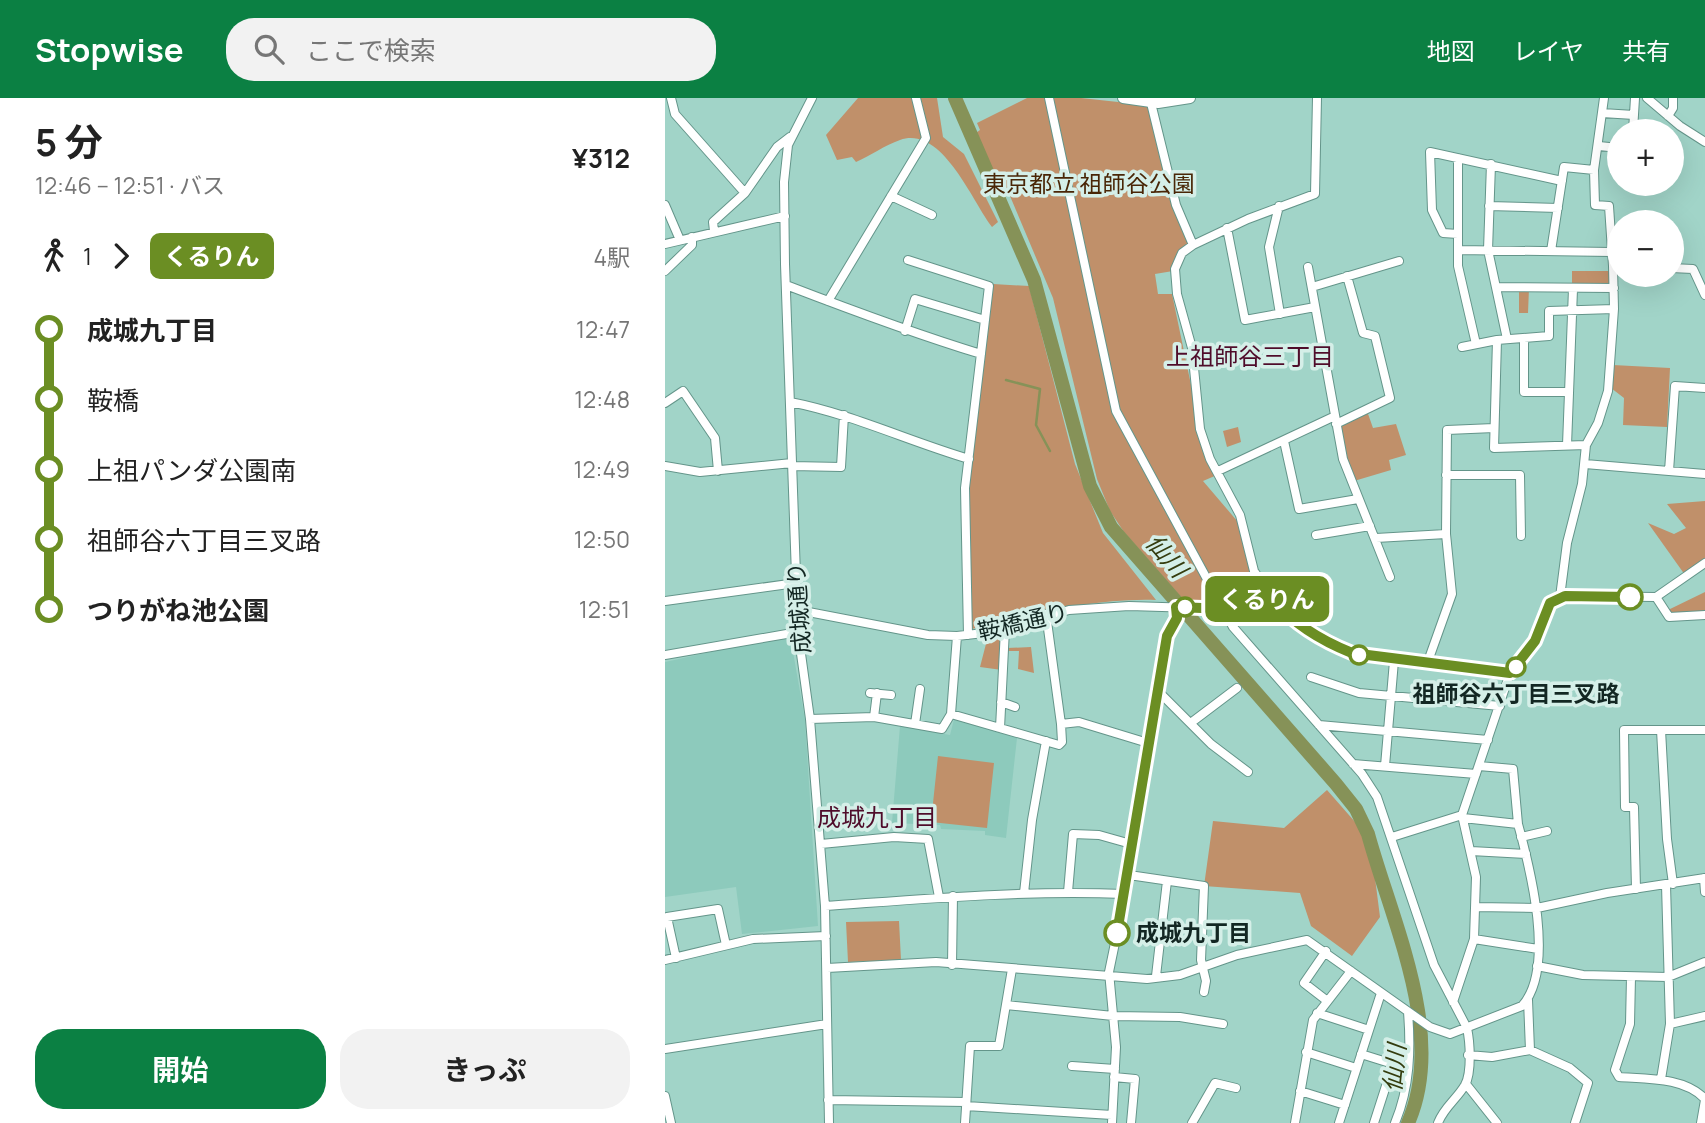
<!DOCTYPE html>
<html lang="ja">
<head>
<meta charset="utf-8">
<style>
	body { margin:0; font-family:Manrope,"Noto Sans JP",sans-serif; background:#f2f2f2; color:#222; height:100vh; display:flex; flex-direction:column; font-size:26px; white-space:nowrap }
	* { box-sizing:border-box; margin:0 }
	p { font-size:23px; color:#767676 }
	.icon { flex:none; width:38px; height:38px; fill:none; stroke:currentColor; stroke-width:2; stroke-linecap:round; stroke-linejoin:round }
	.map { position:relative; flex:1; overflow:hidden }
	.panel { display:flex; flex-direction:column; background:#fff; width:665px }
	.panel>* { flex:none }
	.badge { padding:0 14px; border-radius:10px; font-size:24px; line-height:46px }
	.fabs { position:absolute; left:942px; top:21px; display:grid; gap:14px }
	.fabs a { display:grid; place-items:center; width:77px; height:77px; border-radius:50%; background:#fff; box-shadow:0 7px 28px #0002; font-size:35px }
	.map>.badge { position:absolute; translate:-50% -50%; box-shadow:0 0 0 4px #fff }
	.legs { display:flex; align-items:center; gap:10px; height:77px; padding:0 35px; font-size:23px }
	.legs p { margin-inline-start:auto }
	.overview { display:flex; align-items:center; justify-content:space-between; height:119px; padding:0 35px }
	h1 { font-size:38px; font-weight:700; line-height:52px }
	.action { display:flex; gap:14px; margin-top:auto; padding:14px 35px }
	.action a { flex:1; height:80px; border-radius:28px; background:#0b8043; color:#fff; font-size:28px; font-weight:700; line-height:80px; text-align:center }
	.action a+a { background:#f2f2f2; color:#222 }
	ul { padding:0 35px; list-style:none }
	li { display:flex; align-items:center; gap:24px; height:70px; font-size:26px }
	li i { display:grid; place-items:center; width:10px; height:100%; margin:0 9px; background:currentColor }
	li i::after { content:''; width:18px; height:18px; margin:-9px; border:5px solid; border-radius:50%; background:#fff }
	li p { margin-inline-start:auto }
	li:first-child i { background:linear-gradient(#0000 50%,currentColor 0) }
	li:last-child i { background:linear-gradient(currentColor 50%,#0000 0) }
	header { display:flex; align-items:center; gap:42px; box-sizing:border-box; height:98px; padding:0 35px; background:#0b8043; color:#fff }
	header strong { font-size:33px }
	nav { display:flex; gap:38px; margin-inline-start:auto; font-size:24px }
	.search { width:490px; height:63px; background:#f2f2f2; display:flex; align-items:center; gap:18px; box-sizing:border-box; padding:0 24px; border-radius:28px; color:#767676; font-size:26px }
	main { display:flex; flex:1; min-height:0 }
	.map>svg:first-child { display:block }
	.built { fill:#8dcabc }
	.green { fill:#c0906a }
	.lines { fill:none; stroke-linecap:round; stroke-linejoin:round }
	.stream { stroke:#869258; stroke-width:2.5 }
	.river { stroke:#869258; stroke-width:14 }
	.minor-casing { stroke:#64958a; stroke-width:10 }
	.major-casing { stroke:#64958a; stroke-width:12 }
	.minor { stroke:#fff; stroke-width:8 }
	.major { stroke:#fff; stroke-width:10 }
	.line-1-casing { stroke:#fff; stroke-width:16 }
	.line-1 { stroke:#6b8e23; stroke-width:10 }
	.stop-1-dot { fill:#fff; stroke:#6b8e23; stroke-width:3.5 }
	.labels { text-anchor:middle; stroke-width:7; stroke-linejoin:round; paint-order:stroke }
	.park-label { font-size:23px; fill:#492606; stroke:#d5efe8 }
	.street-label { font-size:23px; fill:#132723; stroke:#d5efe8 }
	.stop-label { font-size:23px; font-weight:bold; fill:#132723; stroke:#d5efe8 }
	.neighbourhood-label { font-size:24px; fill:#4f0c2a; stroke:#d5efe8 }
	.water-label { font-size:24px; font-style:italic; fill:#343c0e; stroke:#d5efe8 }
</style>
</head>
<body>
<header>
<strong>Stopwise</strong>
<div class="search"><svg class="icon" aria-label="search" viewBox="0 0 24 24"><circle cx="10" cy="10" r="6"/><path d="M15 15l6 6"/></svg>ここで検索</div>
<nav><a>地図</a><a>レイヤ</a><a>共有</a></nav>
</header>
<main>
<section class="panel">
<div class="overview"><div><h1>5 分</h1><p>12:46 – 12:51 · バス</p></div><b>¥312</b></div>
<div class="legs"><svg class="icon" aria-label="walk" viewBox="0 0 24 24"><circle cx="13" cy="4" r="2"/><path d="M13 8l-2 6 4 7M11 14l-3 7M7 12l3-4h3l4 4"/></svg>1<svg class="icon" aria-label="forward" viewBox="0 0 24 24"><path d="M9 5l7 7-7 7"/></svg><b class="badge" style="background:#6b8e23;color:#fff">くるりん</b><p>4駅</p></div>
<ul>
<li><i style="color:#6b8e23"></i><b>成城九丁目</b><p>12:47</p></li>
<li><i style="color:#6b8e23"></i><span>鞍橋</span><p>12:48</p></li>
<li><i style="color:#6b8e23"></i><span>上祖パンダ公園南</span><p>12:49</p></li>
<li><i style="color:#6b8e23"></i><span>祖師谷六丁目三叉路</span><p>12:50</p></li>
<li><i style="color:#6b8e23"></i><b>つりがね池公園</b><p>12:51</p></li>
</ul>
<div class="action"><a>開始</a><a>きっぷ</a></div>
</section>
<div class="map">
<svg width="1040" height="1025" viewBox="0 0 1040 1025">
	<rect width="100%" height="100%" fill="#a1d4c8"/>
	<!-- built -->
	<path class="built" d="M125,537l15,85 13,206 -76,8 -6,-47 -71,10v-235z
		M289,621l63,19 -11,100 -21,-3v-4l-44,-2 -1,-4 -48,-2 8,-97 50,9z"/>
	<!-- green -->
	<path class="green" d="M193,0h79l6,39 21,17 34,68 -6,5c-20,-26 -50,-102 -92,-87 -15,5 -30,16 -44,22l-4,-5 -15,3 -11,-25z
		M362,0h54l65,7 4,4 7,36 33,97 -17,29 -18,3 3,20h14l23,110 2,30 20,41 -14,6 35,41 29,73 -34,8 -46,1 -63,-72 -14,-21 -13,-32 -44,-181 -51,-121 -8,-2 -21,-40 7,-5 -3,-7z
		M907,173h39v14h-39z
		M328,186l36,2 46,178 28,69 53,67c-63,-2 -123,14 -184,29l-4,-139z
		M854,190h10l-1,25h-9z
		M948,267l57,3 -3,59 -44,-2 1,-27 -13,-10z
		M702,313l6,17 23,-4 10,31 -17,5 2,10 -37,11 -9,-23 -6,-33z
		M573,329l3,15 -14,5 -4,-16z
		M1040,403v60l-20,14 -37,-52 26,11 12,-6 -19,-24z
		M1040,494v21h-35l-2,-3z
		M339,539l-2,33 -22,-3 7,-27z
		M366,549l3,26 -16,-4 1,-18h-12v-3z
		M273,658l56,7 -7,65 -56,-6z
		M662,692l43,49 10,78 -28,39 -41,-30 -11,-33 -96,-7 9,-65 71,7z
		M234,823l2,39 -53,2 -2,-40z"/>
	<g class="lines">
		<!-- stream -->
		<path class="stream" d="M341,282l34,9 -4,36 14,26"/>
		<!-- river -->
		<path class="river" d="M290,0l79,182 56,206 21,41 225,257 20,25 12,25c24,88 79,201 40,289"/>
		<defs>
			<path id="minor" d="M6,0l4,16 70,79
				M147,0l-24,47 -4,37 1,82 13,368 12,87 15,187 4,217
				M384,0l67,313 117,216 129,147 15,23 57,168 33,63c3,14 5,44 -2,57 -8,14 -21,22 -27,38
				M652,0l-2,96 -67,25 -55,26 -11,8 -7,16 2,25 15,54 8,81 10,30 30,56 14,56 27,39 48,34 47,14 134,15
				M939,0l-10,72 1,35 14,1 4,60
				M982,0l33,28 25,16
				M486,5l25,102 17,40
				M937,15l32,2
				M1003,18l5,-8v-10
				M968,33l2,-33
				M934,48l20,2
				M793,60v108l18,78
				M826,66l-3,86 19,89
				M226,98l41,19
				M0,107l15,35
				M614,108l-10,41 11,67
				M824,108l69,2
				M562,130l18,92 70,-13
				M49,133l-1,-9 32,-29 32,-46 13,-10
				M793,136l-15,-1 -11,-23 -2,-58 132,29
				M0,146l120,-28
				M793,152l154,2
				M886,153l13,-84 30,3
				M243,162l81,26 -24,202 3,147
				M643,169l35,192 47,118
				M1006,170l22,1 12,26
				M0,173l27,-26v-8
				M121,187c65,25 129,49 195,69
				M647,189l87,-26
				M831,189l118,1
				M163,203l98,-163 -10,-40
				M240,233l10,-32 70,21
				M859,240v54h45
				M832,242l-3,108 92,-3
				M797,249l35,-7 52,-4v-25l65,-2
				M125,304c62,12 118,39 179,57
				M0,305l18,-12 32,47 3,33
				M671,326l54,-26 -15,-62 -12,-3 -16,-57
				M619,343l15,68 59,-10
				M902,347l6,-156
				M920,366l120,10
				M0,368l35,6 92,-9
				M127,368l49,1 3,-52
				M553,373l117,-55
				M1004,373l6,-85 30,2
				M781,377h74l1,61
				M651,437l54,-9
				M711,440l70,-4
				M895,499l7,-54 15,-59 4,-39 12,-22 10,-32 6,-82 -1,-43h6
				M991,499l13,20 36,-2
				M0,503l131,-18
				M133,512l130,25 29,1 36,-4 76,-22 60,-4 99,3 44,-11
				M381,516l15,110
				M0,557l133,-23
				M762,566l25,-70 -6,-60 1,-104 47,-2
				M646,579l48,16 141,13
				M492,592l54,54 37,28
				M205,595l21,2
				M336,604l14,5
				M286,616l6,-78
				M209,619l3,-24
				M145,621l64,-2 68,12 9,-15 108,31 3,-3 -1,-18 18,-2 69,21
				M527,624l45,-34
				M250,626l5,-35
				M654,627l169,15
				M335,630l5,-99
				M996,632l6,109 6,45
				M688,666l123,10
				M720,668l9,-105
				M814,668l34,3 5,55
				M727,739l70,-22
				M856,739l26,-6
				M156,746l73,-7 34,2 11,58
				M806,753l55,3
				M464,777l75,11 -3,74 5,21 -2,11
				M1039,780l1,14
				M971,791l-2,-82h-9l-1,-77h81
				M403,794l5,-58 26,1 32,9
				M359,795l8,-73 14,-79
				M160,808c100,-7 199,-16 299,-12
				M810,809l62,1 70,-15 98,-15
				M809,841l64,10
				M11,860l-9,-41 51,-8 8,36
				M0,862l88,-21 73,-3
				M287,867l1,-69
				M872,868l46,9 85,2 37,-15
				M162,870l109,-6 211,17 33,-4 57,-20 70,-15 123,87 20,7 72,-28c34,-38 8,-138 -4,-182l-55,-6
				M491,878l11,-95
				M966,879l-1,47 -15,46 4,7c27,2 66,0 86,22
				M661,902l-22,-17 22,-32
				M863,902l2,50
				M788,904l21,-63 2,-62 -14,-62 48,-142 25,-32 15,-38 15,-7 91,1 49,-34
				M341,907l107,11 67,1 43,7
				M652,915l52,17
				M1005,926l35,-8
				M0,951l162,-25
				M641,954l50,16
				M696,956l32,10 -19,59
				M803,957l24,2 38,-7 40,18 18,15 -13,40
				M407,968l43,3
				M449,979l21,2 -4,44
				M996,981l9,-55 -4,-139
				M801,986l31,39
				M635,993l45,14
				M0,998l6,27
				M163,1002l138,2
				M301,1008l146,9
				M300,1025l5,-77h29l13,-77
				M447,1025l4,-76 -7,-75 20,-97 38,-239 10,-18 -1,-11
				M527,1025l23,-40 21,5
				M630,1025l18,-103 38,-49
				M674,1025l42,-130
				M730,1025c15,-36 16,-73 13,-111
				M1036,1025l4,-23"/>
			<path id="major" d="M458,0l35,5 32,-5"/>
		</defs>
		<!-- minor casing -->
		<use href="#minor" class="minor-casing"/>
		<!-- major casing -->
		<use href="#major" class="major-casing"/>
		<!-- minor -->
		<use href="#minor" class="minor"/>
		<!-- major -->
		<use href="#major" class="major"/>
	</g>
	<g class="lines">
		<defs>
			<path id="line-1" d="M452,835l50,-297 10,-18 -1,-11 52,2 44,-11c21,26 50,43 80,55l158,20 25,-32 15,-38 15,-7 65,1"/>
		</defs>
		<!-- line-1 casing -->
		<use href="#line-1" class="line-1-casing"/>
		<!-- line-1 -->
		<use href="#line-1" class="line-1"/>
	</g>
	<!-- markers -->
	<g class="stop-1-dot">
		<circle cx="965" cy="499" r="12"/>
		<circle cx="520" cy="509" r="9"/>
		<circle cx="694" cy="557" r="9"/>
		<circle cx="851" cy="569" r="9"/>
		<circle cx="452" cy="835" r="12"/>
	</g>
	<g class="labels">
		<!-- park labels -->
		<g class="park-label">
			<text x="424" y="94">東京都立 祖師谷公園</text>
		</g>
		<!-- street labels -->
		<g class="street-label">
			<text transform="translate(134 510) rotate(-94)" y="8">成城通り</text>
			<text transform="translate(358 524) rotate(-13)" y="8">鞍橋通り</text>
		</g>
		<!-- stop labels -->
		<g class="stop-label">
			<text x="851" y="604">祖師谷六丁目三叉路</text>
			<text x="471" y="843" text-anchor="start">成城九丁目</text>
		</g>
		<!-- neighbourhood labels -->
		<g class="neighbourhood-label">
			<text x="585" y="267">上祖師谷三丁目</text>
			<text x="212" y="728">成城九丁目</text>
		</g>
		<!-- water labels -->
		<g class="water-label">
			<text transform="translate(501 458) rotate(49)" y="8">仙川</text>
			<text transform="translate(730 970) rotate(-84)" y="8">仙川</text>
		</g>
	</g>
</svg>
<div class="fabs">
<a>+</a>
<a>−</a>
</div>
<b class="badge" style="left:602px;top:501px;background:#6b8e23;color:#fff">くるりん</b>
</div>
</main>
</body>
</html>
